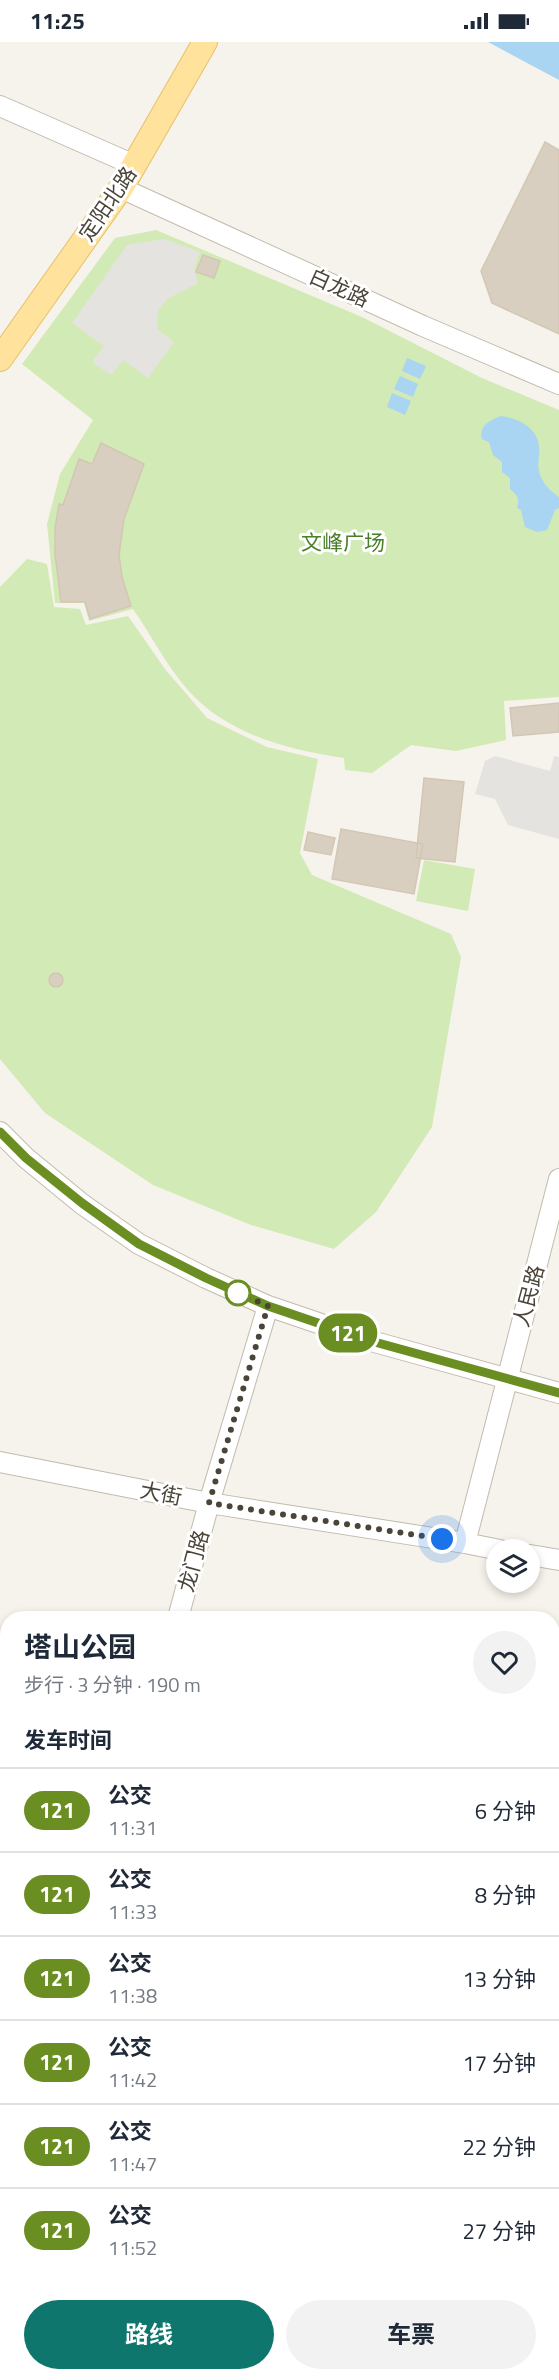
<!DOCTYPE html>
<html lang="zh">
<head>
<meta charset="utf-8">
<style>
	body { margin:0; font-family:"Titillium Web","Noto Sans SC",sans-serif; background:#f2f2f3; color:#1f2937; height:100vh; display:flex; flex-direction:column; font-size:22px; white-space:nowrap }
	* { box-sizing:border-box; margin:0 }
	p { font-size:20px; color:#747a83 }
	.icon { flex:none; width:33px; height:33px; fill:none; stroke:currentColor; stroke-width:2; stroke-linecap:round; stroke-linejoin:round }
	.map { position:relative; flex:1; overflow:hidden }
	.details { position:absolute; left:0px; top:1569px; width:560px; height:770px; display:flex; flex-direction:column; background:#fff; border-radius:24px 24px 0 0; box-shadow:0 3px 9px #0003 }
	.details>* { flex:none }
	.badge { padding:0 12px; border-radius:20px; font-size:21px; line-height:39px }
	.controls { position:absolute; left:486px; top:1497px; display:grid; gap:12px }
	.controls a { display:grid; place-items:center; width:54px; height:54px; border-radius:50%; background:#fff; box-shadow:0 3px 9px #0003; font-size:30px }
	.you { position:absolute; width:30px; height:30px; margin:-15px; border:4px solid #fff; border-radius:50%; background:#1a73e8; box-shadow:0 0 0 9px #1a73e833 }
	.map>.badge { position:absolute; translate:-50% -50%; box-shadow:0 0 0 3px #fff }
	h2 { padding:0 24px; font-size:22px; line-height:54px }
	.round { display:grid; place-items:center; flex:none; width:63px; height:63px; border-radius:32px; background:#f2f2f3 }
	.overview { display:flex; align-items:center; justify-content:space-between; height:102px; padding:0 24px }
	h1 { font-size:28px; font-weight:700; line-height:45px }
	.primary-button { display:flex; gap:12px; margin-top:auto; padding:12px 24px }
	.primary-button a { flex:1; height:69px; border-radius:36px; background:#0f766e; color:#fff; font-size:24px; font-weight:700; line-height:69px; text-align:center }
	.primary-button a+a { background:#f2f2f3; color:#1f2937 }
	ul { padding:0; list-style:none }
	li { display:flex; align-items:center; gap:18px; height:84px; padding:0 24px; border-top:2px solid #e0e1e3 }
	li div { flex:1 }
	li b { display:block; font-size:22px }
	li em { font-style:normal }
	li .badge { min-width:66px; font-weight:700; text-align:center }
	.status { display:flex; justify-content:space-between; align-items:center; height:42px; padding:0 30px; background:#fff; direction:ltr }
	.status svg { height:16px; fill:currentColor }
	.map>svg:first-child { display:block }
	.green { fill:#d2eab5 }
	.parking { fill:#e5e3e0 }
	.water { fill:#a9d4f2 }
	.building { fill:#d8cfc1; stroke:#d3c7b4; stroke-width:1.5 }
	.lines { fill:none; stroke-linecap:round; stroke-linejoin:round }
	.minor-casing { stroke:#c2bbae; stroke-width:22 }
	.major-casing { stroke:#e6c16a; stroke-width:26 }
	.minor { stroke:#fff; stroke-width:20 }
	.major { stroke:#ffe39c; stroke-width:24 }
	.line-casing { stroke:#fff; stroke-width:14 }
	.line { stroke:#6b8e23; stroke-width:9 }
	.walk { stroke:#4b4439; stroke-width:6; stroke-dasharray:0 10.8 }
	.stop-dot { fill:#fff; stroke:#6b8e23; stroke-width:3 }
	.labels { text-anchor:middle; stroke-width:6; stroke-linejoin:round; paint-order:stroke }
	.street-label { font-size:21px; fill:#4b4439; stroke:#fff }
	.park-label { font-size:21px; fill:#4a7f2a; stroke:#fff }
</style>
</head>
<body>
<div class="status"><b>11:25</b><svg viewBox="0 0 49 12"><path d="M0 12V9h3v3zM5 12V6h3v6zM10 12V3h3v9zM15 12V0h3v12zM26 1h20v11H26zM47 4h2v5h-2z"/></svg></div>
<div class="map">
<svg width="559" height="2338" viewBox="0 0 559 2338">
	<rect width="100%" height="100%" fill="#f6f3ec"/>
	<!-- green -->
	<path class="green" d="M156,188l206,87 120,61 77,32v287l-55,4 2,39 -50,11 -45,-6 -39,28 -27,-3 -1,-12c-56,-8 -118,-24 -157,-69 -20,-23 -36,-54 -54,-80l-44,12 -5,-18h-29l-8,-79 13,-50 33,-54 -71,-56 93,-126z
		M27,517l20,5 7,43 26,2 6,16 42,-9 37,53 42,49 60,29 51,12 -18,94 12,22 139,59 10,23 -29,170 -56,85 -42,37 -83,-24 -98,-40 -108,-72 -45,-54v-472z
		M424,818l51,9 -7,42 -52,-10z
		M559,1925v413h-198l-4,-7h195v-401z"/>
	<!-- parking -->
	<path class="parking" d="M164,197l36,13 -6,17 4,14 -31,16 -9,12 -1,18 17,13 -26,36 -25,-18 -12,15 -19,-13 12,-16 -32,-23 55,-78z
		M495,714l55,15 4,-15 5,1v82l-51,-14 -13,-26 -20,-5 10,-33z"/>
	<!-- water -->
	<path class="water" d="M488,0h71v38z
		M407,316l19,8 -6,13 -18,-8z
		M400,334l18,8 -5,13 -19,-8z
		M392,351l19,8 -6,14 -18,-8z
		M501,374c16,2 37,11 38,31 1,8 -2,16 0,24 2,11 11,20 20,26v11l-4,2 -8,20 -10,2 -12,-5 -4,-17 -4,-2c3,-10 0,-13 -7,-19v-11l-8,-6v-10l-9,-7 -4,-13 -7,-3c-4,-13 8,-19 19,-23z"/>
	<!-- building -->
	<path class="building" d="M545,100l14,8v184l-67,-31 -11,-32z
		M203,213l17,6 -6,17 -18,-6z
		M101,401l43,21 -20,55 -5,36 3,22 9,29 -41,13 -5,-17h-24l-6,-48v-26l4,-24 4,1 16,-46 13,5z
		M559,661v29l-46,4 -3,-28z
		M424,736l40,4 -9,80 -39,-4z
		M341,787l82,15 -9,50 -82,-15z
		M308,790l27,6 -4,17 -27,-5z
		M49 938a7 7 0 1 1 14 0a7 7 0 1 1-14 0Z"/>
	<g class="lines">
		<defs>
			<path id="minor" d="M0,64l134,59
				M121,146l302,138 136,58
				M0,1090l26,26 56,46 57,40 67,34 62,28 103,35 188,52
				M0,1420l209,41 256,40
				M500,1508l-35,-7 94,-364
				M530,1513l29,5
				M178,1576l31,-115 59,-197
				M201,2338l11,-7"/>
			<path id="major" d="M0,317l121,-171 84,-146"/>
		</defs>
		<!-- minor casing -->
		<use href="#minor" class="minor-casing"/>
		<!-- major casing -->
		<use href="#major" class="major-casing"/>
		<!-- minor -->
		<use href="#minor" class="minor"/>
		<!-- major -->
		<use href="#major" class="major"/>
	</g>
	<g class="lines">
		<defs>
			<path id="line" d="M0,1090l26,26 56,45 57,41 67,34 62,28 103,35 188,52"/>
		</defs>
		<!-- line casing -->
		<use href="#line" class="line-casing"/>
		<!-- line -->
		<use href="#line" class="line"/>
		<!-- walk -->
		<path class="walk" d="M238,1251l30,13 -59,197 233,36"/>
	</g>
	<!-- markers -->
	<circle class="stop-dot" cx="238" cy="1251" r="12"/>
	<g class="labels">
		<!-- street labels -->
		<g class="street-label">
			<text transform="translate(108 162) rotate(-56)" y="7">定阳北路</text>
			<text transform="translate(339 246) rotate(24)" y="7">白龙路</text>
			<text transform="translate(529 1254) rotate(-75)" y="7">人民路</text>
			<text transform="translate(161 1452) rotate(11)" y="7">大街</text>
			<text transform="translate(194 1519) rotate(-75)" y="7">龙门路</text>
		</g>
		<!-- park labels -->
		<g class="park-label">
			<text x="343" y="508">文峰广场</text>
		</g>
	</g>
</svg>
<div class="controls">
<a><svg class="icon" aria-label="layers" viewBox="0 0 24 24"><path d="M12 4l9 5-9 5-9-5zM3 14l9 5 9-5"/></svg></a>
</div>
<div class="you" style="left:442px;top:1497px"></div>
<b class="badge" style="left:348px;top:1291px;background:#6b8e23;color:#fff">121</b>
<section class="details">
<div class="overview"><div><h1>塔山公园</h1><p>步行 · 3 分钟 · 190 m</p></div><a class="round"><svg class="icon" aria-label="heart" viewBox="0 0 24 24"><path d="M12 20l-8-8c-3-5 5-10 8-4 3-6 11-1 8 4z"/></svg></a></div>
<h2>发车时间</h2>
<ul>
<li><span class="badge" style="background:#6b8e23;color:#fff">121</span><div><b>公交</b><p>11:31</p></div><em>6 分钟</em></li>
<li><span class="badge" style="background:#6b8e23;color:#fff">121</span><div><b>公交</b><p>11:33</p></div><em>8 分钟</em></li>
<li><span class="badge" style="background:#6b8e23;color:#fff">121</span><div><b>公交</b><p>11:38</p></div><em>13 分钟</em></li>
<li><span class="badge" style="background:#6b8e23;color:#fff">121</span><div><b>公交</b><p>11:42</p></div><em>17 分钟</em></li>
<li><span class="badge" style="background:#6b8e23;color:#fff">121</span><div><b>公交</b><p>11:47</p></div><em>22 分钟</em></li>
<li><span class="badge" style="background:#6b8e23;color:#fff">121</span><div><b>公交</b><p>11:52</p></div><em>27 分钟</em></li>
</ul>
<div class="primary-button"><a>路线</a><a>车票</a></div>
</section>
</div>
</body>
</html>
